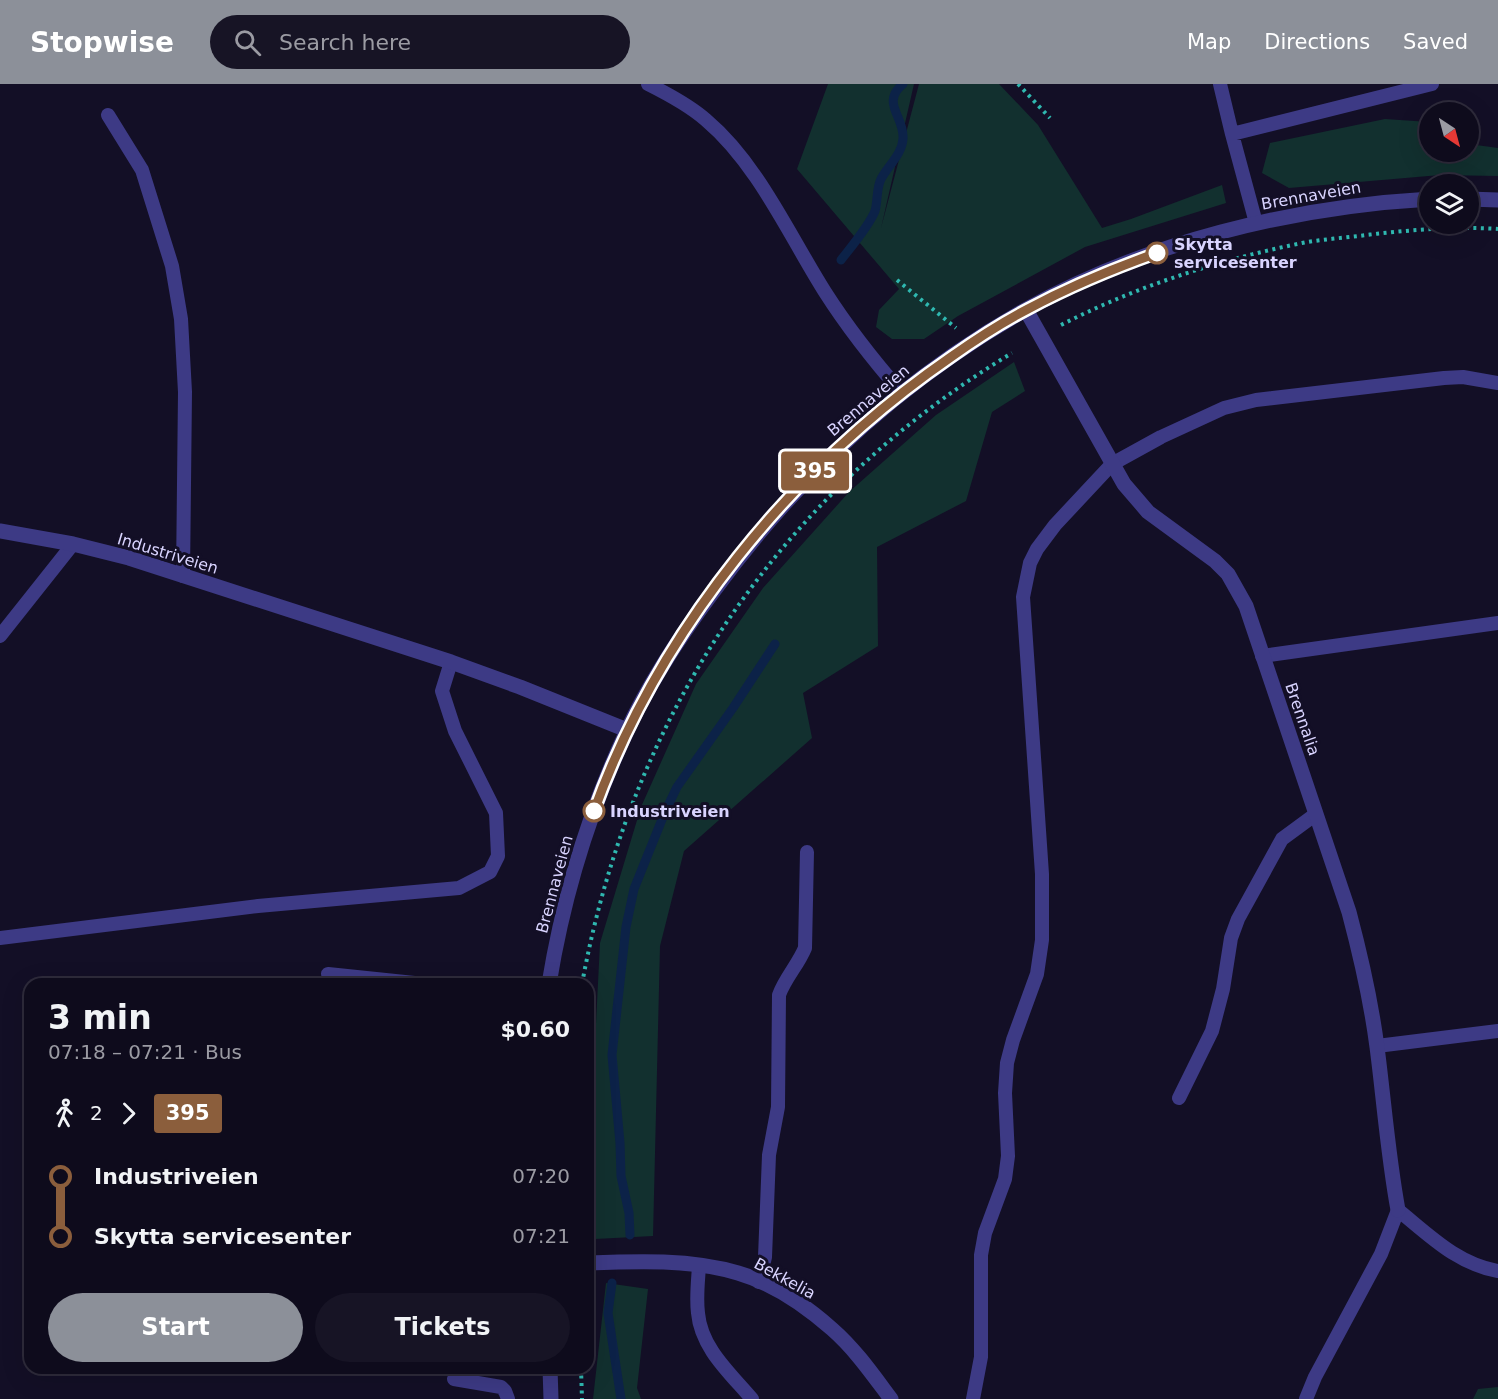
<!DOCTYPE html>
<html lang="en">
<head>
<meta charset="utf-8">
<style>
	body { margin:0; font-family:"DejaVu Sans",sans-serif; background:#171425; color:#f1f3f6; height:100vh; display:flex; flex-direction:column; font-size:22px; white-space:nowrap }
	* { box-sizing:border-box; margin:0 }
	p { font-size:20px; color:#9b9ba3 }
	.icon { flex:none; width:33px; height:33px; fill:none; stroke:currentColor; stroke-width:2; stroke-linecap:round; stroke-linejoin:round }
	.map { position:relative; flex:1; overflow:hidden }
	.sheet { position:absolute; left:24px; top:894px; width:570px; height:396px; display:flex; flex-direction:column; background:#0e0b1c; border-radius:18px; box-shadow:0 6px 24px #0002,0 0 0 2px #2e2b3b }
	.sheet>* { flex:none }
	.badge { padding:0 12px; border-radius:4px; font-size:21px; line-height:39px }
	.needle { width:39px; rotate:144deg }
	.controls { position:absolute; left:1419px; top:18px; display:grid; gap:12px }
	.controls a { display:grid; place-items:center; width:60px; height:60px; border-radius:50%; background:#0e0b1c; box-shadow:0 6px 24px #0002,0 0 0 2px #2e2b3b; font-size:30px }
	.map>.badge { position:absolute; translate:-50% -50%; box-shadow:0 0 0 3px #fff }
	.legs { display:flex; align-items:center; gap:9px; height:66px; padding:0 24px; font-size:20px }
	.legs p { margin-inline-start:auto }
	.overview { display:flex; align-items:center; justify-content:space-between; height:102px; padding:0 24px }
	h1 { font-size:33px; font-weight:700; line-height:45px }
	.action { display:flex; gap:12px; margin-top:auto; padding:12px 24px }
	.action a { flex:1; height:69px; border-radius:36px; background:#8c9099; color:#fff; font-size:24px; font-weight:700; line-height:69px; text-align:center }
	.action a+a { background:#171425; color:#f1f3f6 }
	ul { padding:0 24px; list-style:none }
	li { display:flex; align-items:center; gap:21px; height:60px; font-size:22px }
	li i { display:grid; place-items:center; width:9px; height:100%; margin:0 8px; background:currentColor }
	li i::after { content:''; width:15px; height:15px; margin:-8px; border:4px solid; border-radius:50%; background:#0e0b1c }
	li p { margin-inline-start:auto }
	li:first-child i { background:linear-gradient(#0000 50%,currentColor 0) }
	li:last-child i { background:linear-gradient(currentColor 50%,#0000 0) }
	header { display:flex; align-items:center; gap:36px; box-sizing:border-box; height:84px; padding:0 30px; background:#8c9099; color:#fff }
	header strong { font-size:28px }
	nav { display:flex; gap:33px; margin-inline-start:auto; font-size:21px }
	.search { width:420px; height:54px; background:#171425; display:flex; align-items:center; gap:15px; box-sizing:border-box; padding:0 21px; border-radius:33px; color:#9b9ba3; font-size:22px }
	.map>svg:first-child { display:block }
	.green { fill:#12302f }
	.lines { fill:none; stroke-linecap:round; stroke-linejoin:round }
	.stream { stroke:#0c2248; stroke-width:9 }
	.path { stroke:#2fb8b0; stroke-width:4; stroke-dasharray:3 4.5; stroke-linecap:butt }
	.lane { stroke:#3d3a85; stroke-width:14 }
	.street { stroke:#3d3a85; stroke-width:15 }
	.line-1-casing { stroke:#fff; stroke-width:14 }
	.line-1 { stroke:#8b5e3c; stroke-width:9 }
	.stop-1-dot { fill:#fff; stroke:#8b5e3c; stroke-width:3 }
	.labels { text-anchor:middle; stroke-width:6; stroke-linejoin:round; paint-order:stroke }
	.street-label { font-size:16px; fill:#d9d4ff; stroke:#130f26 }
	.stop-label { font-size:16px; font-weight:bold; fill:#d9d4ff; stroke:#130f26; text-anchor:start }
</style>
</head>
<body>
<header>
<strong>Stopwise</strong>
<div class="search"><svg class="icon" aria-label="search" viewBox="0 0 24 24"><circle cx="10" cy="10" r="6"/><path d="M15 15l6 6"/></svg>Search here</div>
<nav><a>Map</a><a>Directions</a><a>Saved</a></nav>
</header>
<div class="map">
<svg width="1498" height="1315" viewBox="0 0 1498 1315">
	<rect width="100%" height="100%" fill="#130f26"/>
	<!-- green -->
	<path class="green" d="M828,0h86l-33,144 38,-144h80l39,41 64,103 29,-9 91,-34 4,18 -141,44 -127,69 -34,23h-32l-16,-12 3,-17 20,-21 -102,-120z
		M1385,35l44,3 1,30h38l1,-8 29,4v28l-58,-1 -151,13 -27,-15 8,-30z
		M1014,278l11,29 -33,21 -26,89 -89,46 1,99 -75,47 9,45 -128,113 -24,95 -7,290 -58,3 -3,-135 8,-161 41,-136 55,-123 67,-96 86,-96 87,-77z
		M606,1199l42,6 -11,99 4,11h-48z
		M1498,1303v12h-25l5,-10z"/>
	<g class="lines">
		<!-- stream -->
		<path class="stream" d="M841,176c10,-13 28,-34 34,-49 3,-10 1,-22 6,-32 7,-13 21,-25 22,-40 2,-22 -23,-36 0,-55
			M630,1151l-1,-22 -8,-37 -1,-33 -8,-88 14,-128 8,-38 31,-77 12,-25 56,-79 42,-64
			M612,1199l-4,30 13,86"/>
		<!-- path -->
		<path class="path" d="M1018,0l32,34
			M897,196l59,48
			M1061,241c76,-39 158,-65 241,-82 21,-4 43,-5 64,-8 44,-5 88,-9 132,-6
			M582,900c49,-268 196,-490 430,-631
			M581,1284l1,31"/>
		<!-- lane -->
		<path class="lane" d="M648,0c20,10 41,21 58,36 52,44 83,115 119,172 23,36 49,69 77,101
			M1220,0l12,50 24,89
			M108,31l34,55 30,96 9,53 4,73 -2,184
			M1232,50l200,-50
			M0,552l73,-92
			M1262,572l236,-33
			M0,854l258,-32 201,-18 31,-16 8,-16 -2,-43 -41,-82 -13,-40 9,-29
			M328,890l96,10
			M1377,962l121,-15
			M1179,1014l33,-67 11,-42 8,-51 7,-19 44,-80 34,-25
			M699,1182c-1,16 -3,32 -1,47 3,35 32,60 54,86
			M759,1198l6,-25 4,-102 9,-48 1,-112c6,-17 19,-30 26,-47l2,-96
			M454,1295l47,8 4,4 3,8
			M973,1315l8,-42v-102l4,-22 20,-54 3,-23 -3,-63 2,-30 6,-23 24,-66 5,-34v-66l-19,-277 7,-34 7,-14 18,-24 57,-61 49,-27 63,-29 32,-8 188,-22 19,-1 35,6
			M1306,1315l9,-22 66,-123 17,-44c31,25 59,54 100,61"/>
		<!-- street -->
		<path class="street" d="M1468,115l30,1
			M1026,226l98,174 24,28 67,49 13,13 18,32 103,306c12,45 22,89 28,135 7,54 11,109 21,163
			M0,447l73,13 56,14 322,104 69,25 107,43
			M549,900c14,-86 40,-172 77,-251 23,-50 54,-97 87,-141 84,-115 188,-212 312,-282 122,-68 266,-103 405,-111
			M588,1179c49,-2 103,-4 150,10 34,10 68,33 94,56 23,20 41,46 59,70
			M550,1284l1,31"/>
	</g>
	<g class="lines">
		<defs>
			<path id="line-1" d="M594,727c65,-181 199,-345 357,-454 24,-17 50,-34 77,-48 41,-22 84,-40 129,-56"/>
		</defs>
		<!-- line-1 casing -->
		<use href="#line-1" class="line-1-casing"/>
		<!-- line-1 -->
		<use href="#line-1" class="line-1"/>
	</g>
	<!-- markers -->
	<g class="stop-1-dot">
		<circle cx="1157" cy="169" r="10"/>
		<circle cx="594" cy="727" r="10"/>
	</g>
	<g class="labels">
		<!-- street labels -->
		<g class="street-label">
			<text transform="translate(1311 111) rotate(-10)" y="6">Brennaveien</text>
			<text transform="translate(868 316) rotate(-40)" y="6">Brennaveien</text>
			<text transform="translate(168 469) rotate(17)" y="6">Industriveien</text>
			<text transform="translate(1303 635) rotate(71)" y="6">Brennalia</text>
			<text transform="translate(554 800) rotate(-75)" y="6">Brennaveien</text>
			<text transform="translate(785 1194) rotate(29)" y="6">Bekkelia</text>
		</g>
		<!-- stop labels -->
		<g class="stop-label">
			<text x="1174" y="166">Skytta<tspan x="1174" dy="18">servicesenter</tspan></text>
			<text x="610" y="733">Industriveien</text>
		</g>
	</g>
</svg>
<div class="controls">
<a><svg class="needle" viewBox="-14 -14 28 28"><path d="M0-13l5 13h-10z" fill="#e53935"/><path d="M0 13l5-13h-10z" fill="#9b9ba3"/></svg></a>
<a><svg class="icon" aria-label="layers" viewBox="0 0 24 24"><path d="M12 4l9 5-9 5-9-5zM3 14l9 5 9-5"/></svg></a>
</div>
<b class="badge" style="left:815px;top:387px;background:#8b5e3c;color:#fff">395</b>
<section class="sheet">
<div class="overview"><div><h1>3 min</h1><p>07:18 – 07:21 · Bus</p></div><b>$0.60</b></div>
<div class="legs"><svg class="icon" aria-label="walk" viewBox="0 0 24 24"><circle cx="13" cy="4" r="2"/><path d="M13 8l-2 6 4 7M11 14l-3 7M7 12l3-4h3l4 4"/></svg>2<svg class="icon" aria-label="forward" viewBox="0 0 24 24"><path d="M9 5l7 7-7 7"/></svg><b class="badge" style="background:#8b5e3c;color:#fff">395</b></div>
<ul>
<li><i style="color:#8b5e3c"></i><b>Industriveien</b><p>07:20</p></li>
<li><i style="color:#8b5e3c"></i><b>Skytta servicesenter</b><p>07:21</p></li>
</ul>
<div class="action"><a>Start</a><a>Tickets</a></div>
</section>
</div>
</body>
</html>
